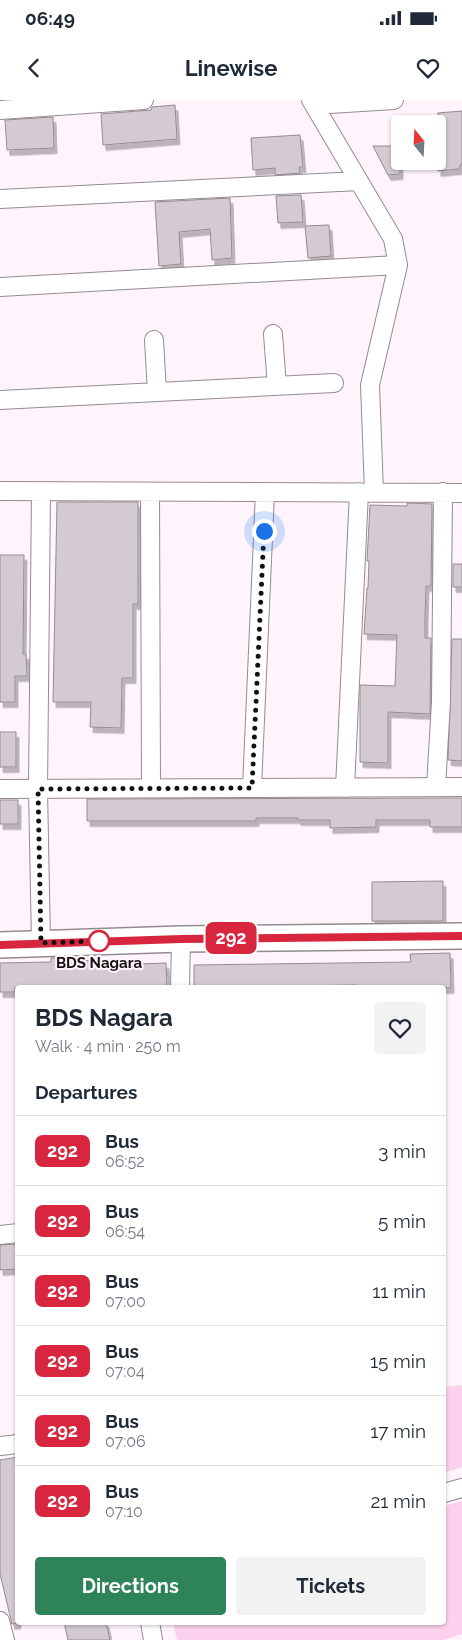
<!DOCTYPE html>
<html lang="en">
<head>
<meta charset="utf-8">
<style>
	body { margin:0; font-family:Raleway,sans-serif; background:#f2f2f3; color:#1f2937; height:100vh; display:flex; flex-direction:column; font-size:19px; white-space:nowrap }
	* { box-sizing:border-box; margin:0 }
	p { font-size:16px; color:#747a83 }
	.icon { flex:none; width:28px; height:28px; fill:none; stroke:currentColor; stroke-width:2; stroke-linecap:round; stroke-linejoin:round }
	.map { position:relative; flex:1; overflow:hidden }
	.details { position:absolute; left:15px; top:885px; width:431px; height:640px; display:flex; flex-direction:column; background:#fff; border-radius:5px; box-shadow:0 1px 4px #0004 }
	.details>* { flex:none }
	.badge { padding:0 10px; border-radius:8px; font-size:18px; line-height:32px }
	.needle { width:32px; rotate:342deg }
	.buttons { position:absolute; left:391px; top:15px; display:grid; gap:10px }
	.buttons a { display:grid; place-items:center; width:55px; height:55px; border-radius:5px; background:#fff; box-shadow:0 1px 4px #0004; font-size:25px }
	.you { position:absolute; width:25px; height:25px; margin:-12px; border:4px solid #fff; border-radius:50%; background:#1a73e8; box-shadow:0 0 0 8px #1a73e833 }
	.map>.badge { position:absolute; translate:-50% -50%; box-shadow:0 0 0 2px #fff }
	h2 { padding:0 20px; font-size:19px; line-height:45px }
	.round { display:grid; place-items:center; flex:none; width:52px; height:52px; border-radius:5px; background:#f2f2f3 }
	.overview { display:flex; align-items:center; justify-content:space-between; height:85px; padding:0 20px }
	h1 { font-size:24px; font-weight:700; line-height:38px }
	.action { display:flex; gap:10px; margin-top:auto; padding:10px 20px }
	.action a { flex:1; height:58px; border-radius:5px; background:#2e8458; color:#fff; font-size:20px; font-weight:700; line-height:58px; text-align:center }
	.action a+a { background:#f2f2f3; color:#1f2937 }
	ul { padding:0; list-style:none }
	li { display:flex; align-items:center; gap:15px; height:70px; padding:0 20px; border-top:1px solid #e0e1e3 }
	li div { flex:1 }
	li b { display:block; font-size:19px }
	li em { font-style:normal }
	li .badge { min-width:55px; font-weight:700; text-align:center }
	.status { display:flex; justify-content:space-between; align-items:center; height:35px; padding:0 25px; background:#fff; direction:ltr }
	.status svg { height:14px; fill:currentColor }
	header { display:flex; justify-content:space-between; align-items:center; height:65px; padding:0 20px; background:#fff; font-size:22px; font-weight:700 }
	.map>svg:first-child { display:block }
	.green { fill:#fbd1ee }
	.building { fill:#d4cad1; stroke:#958b92; filter:url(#shadow) }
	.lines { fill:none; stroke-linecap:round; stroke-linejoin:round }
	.minor-casing { stroke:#948b91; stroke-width:20 }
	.secondary-casing { stroke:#948b91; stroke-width:28 }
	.minor { stroke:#fff; stroke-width:18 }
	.secondary { stroke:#fff; stroke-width:25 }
	.line-casing { stroke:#fff; stroke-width:11 }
	.line { stroke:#d7263d; stroke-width:8 }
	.walk { stroke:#151113; stroke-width:5; stroke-dasharray:0 9 }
	.stop-dot { fill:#fff; stroke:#d7263d; stroke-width:2.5 }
	.labels { text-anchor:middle; stroke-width:4; stroke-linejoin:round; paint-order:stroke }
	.stop-label { font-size:15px; font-weight:bold; fill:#151113; stroke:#fff4fb }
</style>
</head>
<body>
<div class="status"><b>06:49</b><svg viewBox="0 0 49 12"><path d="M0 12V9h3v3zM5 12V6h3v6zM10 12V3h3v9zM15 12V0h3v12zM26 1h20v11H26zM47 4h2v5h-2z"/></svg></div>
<header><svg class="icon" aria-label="back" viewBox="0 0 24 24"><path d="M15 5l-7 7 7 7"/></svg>Linewise<svg class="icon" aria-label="heart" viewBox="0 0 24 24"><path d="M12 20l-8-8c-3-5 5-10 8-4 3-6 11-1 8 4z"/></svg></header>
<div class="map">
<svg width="462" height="1540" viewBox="0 0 462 1540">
	<defs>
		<filter id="shadow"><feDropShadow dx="3" dy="5.5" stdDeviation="0" flood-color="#0004"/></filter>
	</defs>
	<rect width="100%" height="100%" fill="#fff4fb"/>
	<!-- green -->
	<path class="green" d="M462,1285v82l-18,6v-86z
		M462,1401v133l-19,6h-266l-4,-17 271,-1v-116z"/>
	<!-- building -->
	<path class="building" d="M175,5l2,34 -74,6 -2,-31 50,-4 1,-3z
		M462,11v51l-3,7 -21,2v-58z
		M53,17l1,31 -47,2 -2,-30z
		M300,35l3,32h-4l1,6 -25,2v-7l-22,2 -2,-32z
		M373,46h27v28l-12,1z
		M301,95l2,27 -25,1 -2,-27z
		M230,98l2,60 -20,2 -2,-31 -31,3 2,32 -22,2 -4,-64z
		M329,125l2,31 -23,2 -3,-32z
		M57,402h81v102h-5v74h-11l-1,50 -31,-1 1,-25h-38z
		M407,403l25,1 -1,82h-5l-1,31v21h6l-1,76 -42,-2v51l-28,-1v-77l35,1 2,-51 -33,-1 3,-46h1l1,-27h-2l3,-56 37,1z
		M0,455h24l-1,99h3l1,22h-12v26h-15z
		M453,464h9v23h-9z
		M452,539h10v122l-14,-1z
		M0,632h16v35h-16z
		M462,698v29h-32v-7h-54v7l-46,1v-8h-32v-2h-42v3h-169v-22z
		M0,700h18v24h-18z
		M443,781v40h-71v-39z
		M450,853l1,35h-94v-3l-163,3v-23l217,-3 -1,-8z
		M72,857v4l35,-1v5l59,-2 1,25h-152v4h-15v-29l51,-1v-4z
		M18,1144v25l-18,1v-25z
		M18,1357v166l-6,1 -12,-50v-114z
		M64,1522h42l4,18h-42z"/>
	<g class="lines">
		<defs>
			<path id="minor" d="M311,0l82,139 5,26 -28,120 4,107
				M314,5l80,-5
				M0,10l144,-10
				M0,99l359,-18
				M0,187l398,-22
				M273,234l4,52
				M154,240l3,52
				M0,300l334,-17
				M0,391l462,2
				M150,392l1,296
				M436,687l5,-85 2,-210
				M252,688l13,-296
				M345,688l14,-296
				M0,689l462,-2
				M41,843l-3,-154 3,-298
				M180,888l1,-49
				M0,1135l18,-2
				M0,1346l18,-2
				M444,1393l18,-5
				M0,1521l5,19
				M150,1522l3,18"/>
			<path id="secondary" d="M0,845l181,-6 281,-3"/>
		</defs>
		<!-- minor casing -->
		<use href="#minor" class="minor-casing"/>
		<!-- secondary casing -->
		<use href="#secondary" class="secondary-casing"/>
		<!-- minor -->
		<use href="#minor" class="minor"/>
		<!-- secondary -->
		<use href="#secondary" class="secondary"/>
	</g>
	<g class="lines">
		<defs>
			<path id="line" d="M0,845l181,-6 281,-3"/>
		</defs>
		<!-- line casing -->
		<use href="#line" class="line-casing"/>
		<!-- line -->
		<use href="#line" class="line"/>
		<!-- walk -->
		<path class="walk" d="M99,841l-58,2 -3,-154 214,-1 12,-257"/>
	</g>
	<!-- markers -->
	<circle class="stop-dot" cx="99" cy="841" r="10"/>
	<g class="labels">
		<!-- stop labels -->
		<g class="stop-label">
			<text x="99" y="868">BDS Nagara</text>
		</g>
	</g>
</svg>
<div class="buttons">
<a><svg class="needle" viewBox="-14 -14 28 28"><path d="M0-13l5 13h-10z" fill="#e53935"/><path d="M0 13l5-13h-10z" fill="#747a83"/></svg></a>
</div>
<div class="you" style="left:264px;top:431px"></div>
<b class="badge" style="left:231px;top:838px;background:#d7263d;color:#fff">292</b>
<section class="details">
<div class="overview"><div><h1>BDS Nagara</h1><p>Walk · 4 min · 250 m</p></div><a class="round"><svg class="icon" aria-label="heart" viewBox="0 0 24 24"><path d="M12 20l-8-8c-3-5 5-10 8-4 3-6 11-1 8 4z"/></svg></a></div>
<h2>Departures</h2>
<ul>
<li><span class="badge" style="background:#d7263d;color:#fff">292</span><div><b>Bus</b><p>06:52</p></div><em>3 min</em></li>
<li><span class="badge" style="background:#d7263d;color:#fff">292</span><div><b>Bus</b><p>06:54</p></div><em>5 min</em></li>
<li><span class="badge" style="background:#d7263d;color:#fff">292</span><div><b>Bus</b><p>07:00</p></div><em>11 min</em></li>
<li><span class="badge" style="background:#d7263d;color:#fff">292</span><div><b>Bus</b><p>07:04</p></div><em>15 min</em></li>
<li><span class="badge" style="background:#d7263d;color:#fff">292</span><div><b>Bus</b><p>07:06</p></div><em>17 min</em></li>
<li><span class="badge" style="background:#d7263d;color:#fff">292</span><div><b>Bus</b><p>07:10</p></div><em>21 min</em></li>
</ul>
<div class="action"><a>Directions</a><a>Tickets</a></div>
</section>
</div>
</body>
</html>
